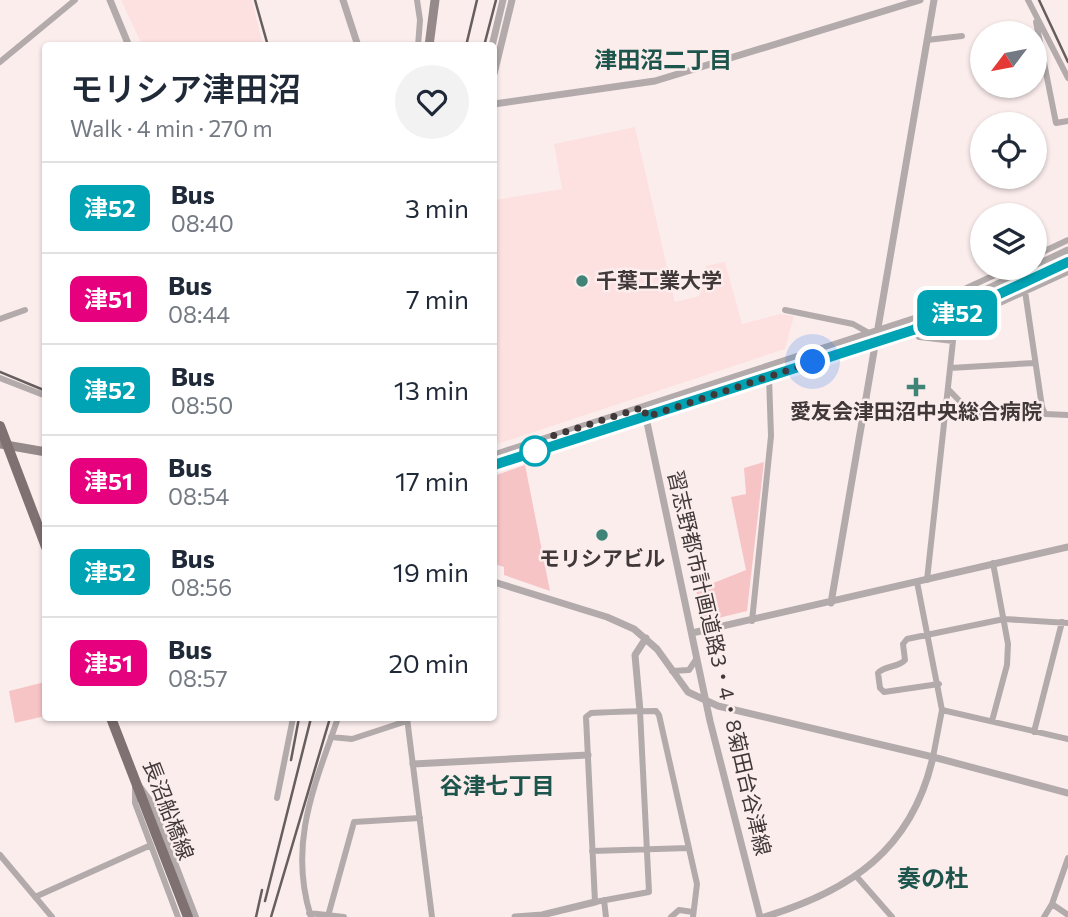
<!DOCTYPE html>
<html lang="en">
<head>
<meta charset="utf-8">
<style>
	body { margin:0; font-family:Commissioner,"Noto Sans JP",sans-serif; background:#f2f2f3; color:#1f2937; height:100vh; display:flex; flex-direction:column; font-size:26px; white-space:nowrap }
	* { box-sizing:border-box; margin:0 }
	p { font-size:23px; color:#747a83 }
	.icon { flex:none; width:38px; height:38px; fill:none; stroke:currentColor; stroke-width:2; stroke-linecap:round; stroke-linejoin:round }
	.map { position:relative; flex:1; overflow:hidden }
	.side { position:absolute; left:42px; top:42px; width:455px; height:679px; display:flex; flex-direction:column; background:#fff; border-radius:7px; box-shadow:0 2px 5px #0004 }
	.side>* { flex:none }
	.badge { padding:0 14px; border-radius:10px; font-size:24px; line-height:46px }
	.needle { width:46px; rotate:238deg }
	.buttons { position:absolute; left:970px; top:21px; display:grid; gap:14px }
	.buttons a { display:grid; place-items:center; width:77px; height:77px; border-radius:50%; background:#fff; box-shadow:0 2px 5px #0004; font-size:35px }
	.you { position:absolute; width:35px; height:35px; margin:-18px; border:5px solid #fff; border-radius:50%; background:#1a73e8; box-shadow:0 0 0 10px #1a73e833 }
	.map>.badge { position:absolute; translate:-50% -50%; box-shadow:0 0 0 4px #fff }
	.round { display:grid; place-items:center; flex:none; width:74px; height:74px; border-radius:37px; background:#f2f2f3 }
	.head { display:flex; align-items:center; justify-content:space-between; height:119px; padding:0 28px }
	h1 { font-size:33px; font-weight:600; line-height:52px }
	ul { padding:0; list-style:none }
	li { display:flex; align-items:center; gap:21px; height:91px; padding:0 28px; border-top:2px solid #e0e1e3 }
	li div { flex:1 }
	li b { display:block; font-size:26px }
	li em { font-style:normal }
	li .badge { min-width:77px; font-weight:700; text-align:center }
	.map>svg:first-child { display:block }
	.built { fill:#fde1e1 }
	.green { fill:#f7c4c6 }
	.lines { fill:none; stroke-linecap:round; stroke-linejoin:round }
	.minor { stroke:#b3abab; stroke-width:6 }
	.tertiary { stroke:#b3abab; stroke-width:7 }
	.secondary { stroke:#958989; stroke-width:9 }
	.primary { stroke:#7f7171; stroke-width:10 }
	.rail { stroke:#675e5e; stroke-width:2.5 }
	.line-casing { stroke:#fff; stroke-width:16 }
	.line { stroke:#00a3b4; stroke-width:10 }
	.walk { stroke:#413939; stroke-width:7; stroke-dasharray:0 12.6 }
	.poi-dot { fill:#408478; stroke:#fceded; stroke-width:2.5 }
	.stop-dot { fill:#fff; stroke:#00a3b4; stroke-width:3.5 }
	.labels { text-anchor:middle; stroke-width:5; stroke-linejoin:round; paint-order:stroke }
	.poi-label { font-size:21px; font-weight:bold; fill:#413939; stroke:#fceded }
	.street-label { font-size:21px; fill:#413939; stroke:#fceded }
	.neighbourhood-label { font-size:23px; font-weight:bold; fill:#1d554c; stroke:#fceded }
	.quarter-label { font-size:24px; font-weight:bold; fill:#1d554c; stroke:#fceded }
</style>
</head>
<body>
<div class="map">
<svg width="1068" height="917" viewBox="0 0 1068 917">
	<rect width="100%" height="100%" fill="#fceded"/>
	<!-- built -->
	<path class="built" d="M121,0h131l11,45h-121z
		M635,127l40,175 24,-6 7,-30 19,-4 17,62 38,-10 14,2 -9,33 -291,96v-245l68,-11 -8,-45z"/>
	<!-- green -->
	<path class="green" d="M764,462l-17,149 -41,10 -4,-3 -6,-28 50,-20 -15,-73 15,-3 -2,-26z
		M525,465l25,126 -46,-16v-8l-10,-3v-88z
		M45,682v34l-30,7 -6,-32z"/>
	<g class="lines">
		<!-- minor -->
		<path class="minor" d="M417,0l3,20 -2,26
			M1028,0l40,78
			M1036,22l20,101 12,-2
			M927,40l35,-4
			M0,62l75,-62
			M1034,256l34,-16
			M1025,291l17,116 3,7 23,1
			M960,301v-10l50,-23
			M969,308l11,4 88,-40
			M785,310l68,14 16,9
			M0,319l25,-9
			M913,330l6,7 34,4 1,-27
			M950,368l84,-5
			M0,378l46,18
			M948,389l26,27 68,-9
			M927,580l26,-239
			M917,582l25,128 -9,47
			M752,621l19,-185 -2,-59
			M672,671l17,-1 8,-12
			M939,684l-55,8 -4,-4 -2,-15c7,-8 20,-5 27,-13l-2,-16 4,-5 97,-20 64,4
			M942,710l126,29
			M640,711l9,181 -54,10 -9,-185 5,-4c21,-1 43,-2 65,-2l3,4 38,169 -4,33
			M407,718l25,199
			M992,721l15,-56 1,-21 -15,-81
			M1034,732l28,-110
			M331,737l21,2 55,-18
			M139,785l13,18 44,114
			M135,787v16l43,114
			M277,798l16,-80
			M592,851l97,-3
			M0,855l52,62
			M857,877l35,40
			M35,897l116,-52
			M604,900l2,17
			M1052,904l16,11
			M309,913l35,4
			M328,916l26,-94 66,-4
			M311,917c-23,-73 3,-130 27,-199
			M671,917l8,-7 14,2
			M1044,917l8,-13 16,-46"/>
		<!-- tertiary -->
		<path class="tertiary" d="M110,0l19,46
			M343,0l15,46
			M492,46l11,-46
			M494,74l18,-74
			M494,104l161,-23 265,-81
			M1034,266l34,-16
			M645,413l65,308 50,196
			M494,455l428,-139 46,-18 63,-30
			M494,465l419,-135 56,-22 99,-46
			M494,582l113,35 27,12 23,20 31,43 30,14 215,51 135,36
			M831,603l103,-603
			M692,633l376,-86
			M640,711l-5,-56 11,-17
			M413,764l175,-9
			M515,917l27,-2 53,-13
			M764,917c86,-26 148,-67 169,-160"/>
		<!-- secondary -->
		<path class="secondary" d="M429,46l6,-46
			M0,444l46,8"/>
		<!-- primary -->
		<path class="primary" d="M0,426l46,121
			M111,718l77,199"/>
		<!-- rail -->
		<path class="rail" d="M255,0l13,46
			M1039,0l29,62
			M466,46l11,-46
			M484,46l12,-46
			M0,372l46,19
			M291,760l8,-42
			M265,901l46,-183
			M256,917l6,-27
			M271,917l59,-199"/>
	</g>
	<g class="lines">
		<defs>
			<path id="line" d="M494,465l419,-135 56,-22 99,-46"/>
		</defs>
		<!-- line casing -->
		<use href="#line" class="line-casing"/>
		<!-- line -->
		<use href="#line" class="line"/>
		<!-- walk -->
		<path class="walk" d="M535,451l11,-13 98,-31 2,10 167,-55"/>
	</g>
	<!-- markers -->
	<g class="poi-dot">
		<circle cx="582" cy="281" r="7"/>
		<path d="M912.5 376.5h7v7h7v7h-7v7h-7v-7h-7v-7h7z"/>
		<circle cx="602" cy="535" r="7"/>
	</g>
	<circle class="stop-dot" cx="535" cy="451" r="14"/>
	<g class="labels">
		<!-- poi labels -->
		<g class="poi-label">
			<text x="596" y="288" text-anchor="start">千葉工業大学</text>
			<text x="916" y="419">愛友会津田沼中央総合病院</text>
			<text x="602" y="566">モリシアビル</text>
		</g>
		<!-- street labels -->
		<g class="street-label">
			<text transform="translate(719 663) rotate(77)" y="7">習志野都市計画道路3・4・8菊田台谷津線</text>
			<text transform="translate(168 810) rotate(69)" y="7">長沼船橋線</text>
		</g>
		<!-- neighbourhood labels -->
		<g class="neighbourhood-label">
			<text x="663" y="68">津田沼二丁目</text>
			<text x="497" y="794">谷津七丁目</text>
		</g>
		<!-- quarter labels -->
		<g class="quarter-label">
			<text x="933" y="887">奏の杜</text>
		</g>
	</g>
</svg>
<div class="buttons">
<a><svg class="needle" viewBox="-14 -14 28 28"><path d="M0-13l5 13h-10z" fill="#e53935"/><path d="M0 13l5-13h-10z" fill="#747a83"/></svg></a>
<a><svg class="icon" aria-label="locate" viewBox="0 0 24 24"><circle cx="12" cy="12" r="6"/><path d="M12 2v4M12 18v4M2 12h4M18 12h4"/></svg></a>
<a><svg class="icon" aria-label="layers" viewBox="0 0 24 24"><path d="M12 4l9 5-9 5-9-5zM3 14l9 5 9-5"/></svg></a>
</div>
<div class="you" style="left:813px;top:362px"></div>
<b class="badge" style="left:957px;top:313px;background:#00a3b4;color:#fff">津52</b>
<section class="side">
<div class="head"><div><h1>モリシア津田沼</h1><p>Walk · 4 min · 270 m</p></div><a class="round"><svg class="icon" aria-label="heart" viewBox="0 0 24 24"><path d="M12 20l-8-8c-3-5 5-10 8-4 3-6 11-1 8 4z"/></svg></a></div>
<ul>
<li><span class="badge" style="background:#00a3b4;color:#fff">津52</span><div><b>Bus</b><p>08:40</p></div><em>3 min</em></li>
<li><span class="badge" style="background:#e6007e;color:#fff">津51</span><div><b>Bus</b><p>08:44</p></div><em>7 min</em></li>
<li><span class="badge" style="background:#00a3b4;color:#fff">津52</span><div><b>Bus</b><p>08:50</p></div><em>13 min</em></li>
<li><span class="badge" style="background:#e6007e;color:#fff">津51</span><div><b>Bus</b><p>08:54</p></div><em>17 min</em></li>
<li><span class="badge" style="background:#00a3b4;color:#fff">津52</span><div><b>Bus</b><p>08:56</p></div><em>19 min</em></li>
<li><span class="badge" style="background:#e6007e;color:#fff">津51</span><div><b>Bus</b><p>08:57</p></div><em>20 min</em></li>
</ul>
</section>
</div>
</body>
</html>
